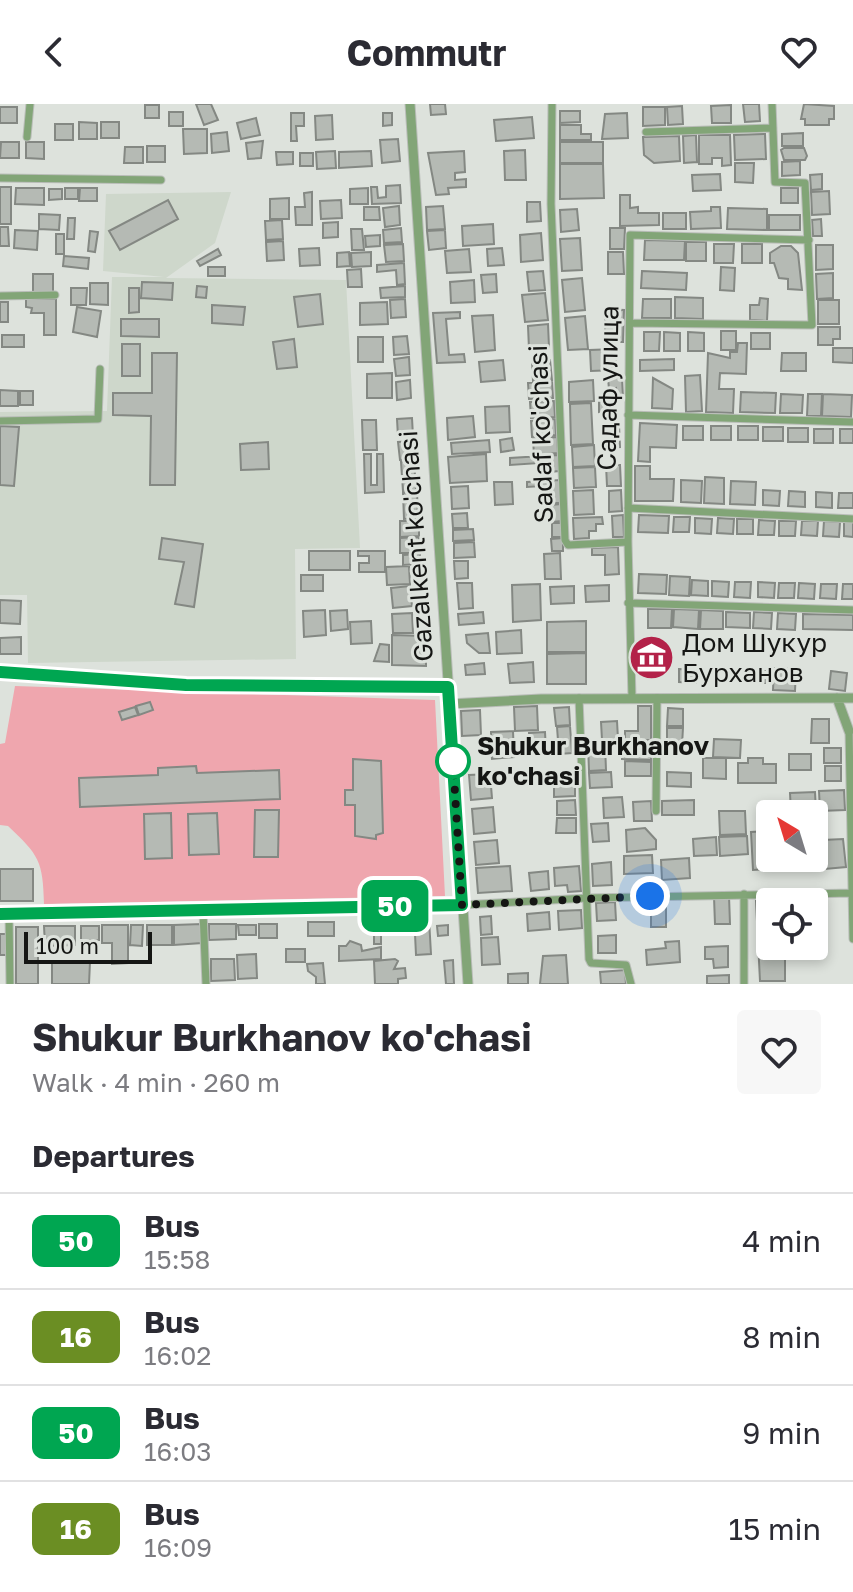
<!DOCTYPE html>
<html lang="en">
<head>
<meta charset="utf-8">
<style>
	body { margin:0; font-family:"Golos Text",sans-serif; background:#f7f7f7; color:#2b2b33; height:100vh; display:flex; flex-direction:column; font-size:30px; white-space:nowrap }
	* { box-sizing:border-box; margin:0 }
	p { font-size:26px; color:#7c7c81 }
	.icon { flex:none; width:44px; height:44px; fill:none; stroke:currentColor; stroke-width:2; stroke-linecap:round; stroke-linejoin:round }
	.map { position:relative; height:880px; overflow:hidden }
	.panel { display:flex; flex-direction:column; background:#fff; flex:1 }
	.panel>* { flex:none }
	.badge { padding:0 16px; border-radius:12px; font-size:28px; line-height:52px }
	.needle { width:52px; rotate:322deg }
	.controls { position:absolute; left:756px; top:696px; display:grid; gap:16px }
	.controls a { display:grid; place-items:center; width:72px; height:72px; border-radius:8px; background:#fff; box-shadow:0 4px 12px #0003; font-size:40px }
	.scale { position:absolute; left:24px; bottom:20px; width:128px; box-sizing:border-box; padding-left:8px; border:4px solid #151614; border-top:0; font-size:22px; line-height:28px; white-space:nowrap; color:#151614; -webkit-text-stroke:6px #dde2dc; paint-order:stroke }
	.you { position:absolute; width:40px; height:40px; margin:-20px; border:6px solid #fff; border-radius:50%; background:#1a73e8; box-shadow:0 0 0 12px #1a73e833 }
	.map>.badge { position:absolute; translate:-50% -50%; box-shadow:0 0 0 4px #fff }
	h2 { padding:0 32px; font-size:30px; line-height:72px }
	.round { display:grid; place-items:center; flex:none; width:84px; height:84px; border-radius:8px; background:#f7f7f7 }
	.overview { display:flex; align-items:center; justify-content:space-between; height:136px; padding:0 32px }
	h1 { font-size:38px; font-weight:700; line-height:60px }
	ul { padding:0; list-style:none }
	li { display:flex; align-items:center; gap:24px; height:96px; padding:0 32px; border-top:2px solid #e1e1e2 }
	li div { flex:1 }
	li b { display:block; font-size:30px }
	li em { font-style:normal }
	li .badge { min-width:88px; font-weight:700; text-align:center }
	header { display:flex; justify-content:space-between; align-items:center; height:104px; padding:0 32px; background:#fff; font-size:36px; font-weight:700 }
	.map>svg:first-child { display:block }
	.built { fill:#ced7cb }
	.green { fill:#efa6ae }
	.building { fill:#b5bab4; stroke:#848883; stroke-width:2 }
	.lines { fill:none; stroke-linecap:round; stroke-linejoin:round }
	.minor-casing { stroke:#b9bdb8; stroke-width:9 }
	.tertiary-casing { stroke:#b9bdb8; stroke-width:11 }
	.minor { stroke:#82a577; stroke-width:7 }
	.tertiary { stroke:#82a577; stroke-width:9 }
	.line-casing { stroke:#fff; stroke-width:18 }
	.line { stroke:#00a651; stroke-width:12 }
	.walk { stroke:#151614; stroke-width:8; stroke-dasharray:0 14.4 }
	.stop-dot { fill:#fff; stroke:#00a651; stroke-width:4 }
	.labels { text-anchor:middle; stroke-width:6; stroke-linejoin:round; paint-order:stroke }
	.street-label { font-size:26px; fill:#151614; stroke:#dde2dc }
	.poi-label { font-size:26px; fill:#151614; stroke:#dde2dc; text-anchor:start }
	.stop-label { font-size:26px; font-weight:bold; fill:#151614; stroke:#dde2dc; text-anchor:start }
</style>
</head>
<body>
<header><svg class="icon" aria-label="back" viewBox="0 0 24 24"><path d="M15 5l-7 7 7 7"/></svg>Commutr<svg class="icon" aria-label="heart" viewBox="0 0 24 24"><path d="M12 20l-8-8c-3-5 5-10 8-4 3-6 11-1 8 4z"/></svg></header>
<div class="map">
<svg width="853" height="880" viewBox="0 0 853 880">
	<rect width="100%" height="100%" fill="#dde2dc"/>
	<!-- built -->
	<path class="built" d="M231,88l-16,51 -49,35 180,2 14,268 -65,1 1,110 -268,4 -1,-68h-27v-183l107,-1 5,-134h52l-61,-6 3,-77z"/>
	<!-- green -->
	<path class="green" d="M15,582l420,14 10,196 -401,8c-1,-43 -5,-49 -36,-78l-8,-1v-81l5,-1z"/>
	<!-- building -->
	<path class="building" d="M196,0h15l7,16 -14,5z
		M430,0h15l1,10 -15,1z
		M743,0h16l1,17 -15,1z
		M804,0l30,2v13h-5v6h-24v-6h-4z
		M145,1h14v13h-14z
		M731,1v18h-19l-1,-17z
		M682,2l1,18 -15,1 -1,-18z
		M0,3h17v16h-17z
		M643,3h22v18l-22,1z
		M560,7h20v11l-20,1z
		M169,8h14v14h-14z
		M291,9h13v13h-8l1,15h-6z
		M383,9h9v12l-9,1z
		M627,9l1,25 -26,1 3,-25z
		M332,11l1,24 -17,1 -1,-24z
		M532,13l2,21 -38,3 -2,-21z
		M256,14l4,17 -19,4 -4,-16z
		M79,18l18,1v16h-18z
		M101,18h18v16h-18z
		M55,20h18v16h-18z
		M560,21h21v9h10v6h-31z
		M183,25h24v24l-23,1z
		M227,28l2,19 -17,2 -1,-19z
		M803,29v13h-21v-12z
		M765,30l1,25 -31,1 -1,-25z
		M696,31l1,27 -13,1 -1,-27z
		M699,31h31l1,30 -9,1v-8h-10v6h-13z
		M679,32l1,25 -26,2 -10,-8 -1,-18z
		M398,35l2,22 -18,2 -2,-23z
		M263,37l-2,17 -13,1 -2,-16z
		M1,38h18v16h-19z
		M26,38h18v17l-18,-1z
		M560,38h43v21h-43z
		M147,42h18v16h-18z
		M125,43h18v16h-19z
		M784,44h20l3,8 -2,4h-21l-3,-10z
		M525,46l1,30h-21l-1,-29z
		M335,47l1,17 -19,1 -1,-17z
		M371,47l1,15 -33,2v-16z
		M464,47l1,21 -10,1v7l11,-1v8l-18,1 1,6 -13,1 -8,-42z
		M276,48h17v12l-16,1z
		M300,49h13v13h-13z
		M800,57v14l-18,1v-14z
		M735,59h19l-1,20 -18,-1z
		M560,60h43l1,34 -44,1z
		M720,70l1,16 -28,1 -1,-16z
		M822,70v15l-11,1 -1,-15z
		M400,81l1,18 -29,1 -1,-17h6l1,11 8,-1v-11z
		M0,83h11v37h-11z
		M16,84h28v17l-29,-1z
		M65,84h13v11h-13z
		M80,84h17v13h-18z
		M368,84v16h-18v-15z
		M781,84h17v15h-17z
		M49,85h13v10l-13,1z
		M829,87l1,23 -18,1 -1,-23z
		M312,88v33h-16l-1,-18h10l-1,-14z
		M620,91h10v13l8,-1v6h21v12l-39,1z
		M289,94v21h-19v-20z
		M168,96l10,19 -58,31 -11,-19z
		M341,96l1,18 -21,1 -1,-18z
		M527,98h13l1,19 -14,1z
		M399,102l1,19 -15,2 -2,-19z
		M443,102l2,23 -18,1 -1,-23z
		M364,103h15l1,13h-16z
		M711,103h9l1,21 -30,1 -1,-17 21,-1z
		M728,104l39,1v21l-40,-1z
		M577,105l2,21 -18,2 -1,-22z
		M663,109h23v16h-23z
		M39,110l21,1 -1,15 -20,-1z
		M769,111h31v15h-31z
		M68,114h7l-1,21h-7z
		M821,115l1,17h-9l-1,-16z
		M282,116l1,19 -17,1 -1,-19z
		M338,118v15l-15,1v-15z
		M493,120l1,20 -31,2 -1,-20z
		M0,123h8l1,19h-9z
		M401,124l1,14 -18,1 -1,-13z
		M610,124h15l-1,21h-14z
		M351,125h11l2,21h-12z
		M15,126l23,1 -1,19 -23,-2z
		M445,126l1,18 -17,2 -2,-19z
		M90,127l8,1 -3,20 -7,-1z
		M541,129l2,27 -22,2 -1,-27z
		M56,130h8v20h-8z
		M380,131v11l-14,1 -1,-11z
		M580,134l2,32 -20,1 -2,-32z
		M645,136l40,1 -1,19h-40z
		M283,137l1,19 -17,1 -1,-19z
		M686,138h20v19h-20z
		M403,140l1,17 -18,1 -2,-17z
		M714,140h20l-1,19h-19z
		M742,140h20v19h-20z
		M816,141h17v24l-17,1z
		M781,142h10l7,7 4,37 -14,-1v-10l-9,-1 -5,-15h-4v-10z
		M319,144l1,17 -20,1 -1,-17z
		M502,144l2,17 -16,1 -1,-17z
		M218,145l3,6 -21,11 -3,-5z
		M469,145l2,23 -24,1 -2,-22z
		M349,148l1,14 -13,1v-14z
		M371,148v14l-19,1 -1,-14z
		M608,148h15l1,22h-16z
		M64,152l25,2 -1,11 -25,-3z
		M404,159l1,21 -8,1 -1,-15 -19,2v-7z
		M208,163h17v9h-17z
		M721,163l14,1 -1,23 -14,-1z
		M361,165l1,18h-14l-1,-17z
		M543,167l2,19 -16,1 -2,-19z
		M642,167l45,2 -1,17 -45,-2z
		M833,169v25l-16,1 -1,-25z
		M33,170h20v18h-20z
		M496,170l1,18 -14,1 -2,-18z
		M582,174l3,32 -20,2 -3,-32z
		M474,176l1,22 -24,1 -1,-21z
		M142,178l31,1 -1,17 -31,-2z
		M90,179h18v22l-18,-1z
		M197,182l10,1 -1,11 -10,-1z
		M405,182v11l-24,1 -1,-10z
		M71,184h16l-1,17h-15z
		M129,184h10v24l-10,1z
		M545,189l3,27 -23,2 -3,-27z
		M320,190l3,30 -25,3 -4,-30z
		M675,193l28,1v21l-28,-1z
		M760,194l8,1 -1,22 -17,-1v-15h9z
		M26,195h30v36h-12v-22h-13l1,-5 -6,-1z
		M405,195l1,18 -15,1 -1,-18z
		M643,195h28v19h-29z
		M818,196h21v24h-21z
		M0,198h8v20h-8z
		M387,198l1,22 -28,1v-22z
		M212,201l33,2 -2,18 -31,-2z
		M77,203l24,4 -4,26 -24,-5z
		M605,205l19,1 -1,32h-18z
		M460,208v6l-14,1 3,36 15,-1 1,8 -28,1 -4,-50z
		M493,211l2,35 -20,2 -3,-36z
		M585,212l3,33 -20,1 -3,-32z
		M121,215h38v18l-38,-1z
		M548,220l1,23 -20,2 -1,-23z
		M818,223h22v12h-7v6h-15z
		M721,227h15v19h-15z
		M644,228h16l-1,19h-15z
		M664,228l16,1v18h-16z
		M688,228l16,1v18h-16z
		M751,229h19v16h-19z
		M2,231h22v12h-22z
		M407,232l2,18 -15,1 -1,-18z
		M358,233h25v25h-25z
		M294,235l3,28 -20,2 -4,-27z
		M738,239h9l-1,31 -26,-1 -1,16h15l-1,24 -27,-1 2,-59 22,5v-6h7z
		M122,240h18v32h-18z
		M833,244h20v15l-20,-1z
		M615,245l1,21 -25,1 -1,-21z
		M152,249h25l-2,132h-25l1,-69 -38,-1v-22h39z
		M782,249h24v18h-25z
		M409,253l1,18 -14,1 -2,-17z
		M674,255v11l-34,1v-11z
		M503,256l2,20 -24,2 -2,-20z
		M550,256l2,20 -19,1 -1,-20z
		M392,269v25h-25v-24z
		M700,271l2,36 -16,1 -1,-36z
		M608,274h14l1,20h-6l-1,-10 -7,1z
		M653,274l20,11 -1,20 -20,-1z
		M410,276l1,18 -14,2 -1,-18z
		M593,276l1,21 -25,1v-20z
		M552,277l1,17 -24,1 -1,-16z
		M0,286l18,1v15h-18z
		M20,287h13v14h-13z
		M741,288l35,1 -1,20 -35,-1z
		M781,290l22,1 -1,18h-22z
		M808,290h14l-1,22h-14z
		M823,290l29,1 -1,22 -29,-1z
		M554,297l1,16 -24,1 -1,-16z
		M613,297l1,21h-8l-1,-11 -6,1v-10z
		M591,299l2,41 -22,1 -1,-41z
		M509,302l1,26 -24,1 -1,-26z
		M473,312l2,21 -27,3 -1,-22z
		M412,314l1,18 -15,1 -1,-18z
		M555,315l1,16 -24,2 -1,-16z
		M362,316h14l1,30h-14z
		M640,319l37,2 -1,23 -26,-1v15l-12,-1z
		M608,321h11l1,22 -11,1z
		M0,322l19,1 -5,59 -14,-1z
		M683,322h20v14h-20z
		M711,322h20v14h-20z
		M738,322h20v14h-20z
		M763,323h20v14h-20z
		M788,324h20v14h-20z
		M814,325h19v14h-19z
		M840,325h13v14h-13z
		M557,333l1,16 -24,2 -1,-16z
		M512,334l2,12 -13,2 -1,-12z
		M489,336l1,12 -38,2 -1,-11z
		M413,337l1,18 -14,1 -2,-18z
		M268,338l1,27 -28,1 -1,-26z
		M594,341l1,21 -22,1 -1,-20z
		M364,350h7v31h6v-31h6l1,38 -19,1z
		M486,350l1,27 -37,2 -2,-26z
		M558,351l1,16 -20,2v-10l-29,2v-7z
		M414,357l2,29 -13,1 -2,-29z
		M606,361h14l1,21h-14z
		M635,362h15v13h24l-1,22h-38z
		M595,363l1,20 -22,1 -1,-20z
		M705,373l19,1v26l-20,-1z
		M560,376l2,23h-8l-1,-7 -10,1 -1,-11 -15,1v-5z
		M681,376l21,1 -1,22 -20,-1z
		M731,377l25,1 -1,23 -25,-1z
		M494,378h18l1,22 -18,1z
		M468,382l1,22 -17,1 -1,-22z
		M593,386l1,24 -20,1 -1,-24z
		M621,386l1,21 -13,1v-21z
		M763,386l17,1 -1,15 -16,-1z
		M789,387l16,1v15l-17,-1z
		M417,388l1,26 -14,1 -1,-26z
		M816,388l16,1v15l-16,-1z
		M839,389h14v15h-15z
		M561,400l1,17 -10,1 -1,-17z
		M467,409l1,15h-15l-1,-14z
		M623,411l1,22h-11l-1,-21z
		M639,411l30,1 -1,17 -30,-1z
		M602,413l1,7h-7v7h-7v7l-15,1 -1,-21z
		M674,413h16l-1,15h-16z
		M695,414l17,1 -1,15 -16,-1z
		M718,414l16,1 -1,15 -16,-1z
		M737,415h16v15h-16z
		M759,416l16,1 -1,14h-16z
		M400,417h19v15l-19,1z
		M779,417h17l-1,15h-16z
		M802,417h16l-1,15 -16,-1z
		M824,417l16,1 -1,15 -16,-1z
		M844,417l9,1v15l-9,-1z
		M552,419h10l1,14h-11z
		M473,425l1,11 -21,1v-11z
		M419,433v16h-19v-15z
		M162,434l41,6 -9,63 -19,-3 9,-42 -25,-3z
		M563,434v13h-11l-1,-12z
		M474,438l1,15 -21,1v-15z
		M618,443l1,27 -14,1v-20h-13v-7z
		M309,447h41v19h-41z
		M358,447h27v21h-26v-9h10v-7h-11z
		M560,449l1,26h-16l-1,-25z
		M420,450v10l-17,1v-10z
		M454,457h14v17l-13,1z
		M409,462l1,18 -23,1 -1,-18z
		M639,470l28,1 -1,19 -28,-1z
		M301,471h22v16h-22z
		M670,472l20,1 -1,19 -20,-1z
		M692,476l16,1v15l-17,-1z
		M712,477l17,1 -1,15 -16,-1z
		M735,478h16l-1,16 -16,-1z
		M758,478l17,1 -1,15 -16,-1z
		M457,479h15l1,25 -14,1z
		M779,479h16l-1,15h-16z
		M799,479l16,1 -1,15 -16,-1z
		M540,480l1,36 -28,2 -1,-37z
		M821,480h16l-1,15 -16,-1z
		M843,480h10v15h-11z
		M609,481v16l-23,1 -1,-16z
		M410,482l2,20 -19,2 -2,-20z
		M574,482v17l-23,1 -1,-17z
		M0,496l21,1 -1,23 -20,-1z
		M648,505h24l-1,19h-23z
		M674,505l25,1 -1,19 -25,-2z
		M325,506l1,25 -22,2 -1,-26z
		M347,506l1,19 -17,2 -1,-20z
		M701,506l22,1v18h-23z
		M483,508l1,11 -25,2 -1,-11z
		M726,508l24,1v15l-24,-1z
		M754,508l18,1 -1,16 -18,-1z
		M412,509l1,20h-20l-1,-19z
		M778,509l18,1 -1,16 -18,-1z
		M803,510l50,1v15l-50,-1z
		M371,517l1,22 -21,1 -1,-22z
		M586,517v31h-39v-30z
		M521,526l1,23 -25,1 -1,-22z
		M488,529l2,20h-11l-12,-10 -1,-8z
		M392,531l34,1v30l-34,-1z
		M21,533v17h-21v-16z
		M380,540l9,1v17l-15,-1z
		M586,549v31h-39v-30z
		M645,553l14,1 -1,20 -14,-1z
		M533,558l1,20 -24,1 -2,-19z
		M484,559l1,11 -19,1 -1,-10z
		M774,564l22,1 -1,22 -22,-1z
		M679,565l18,1 -1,13 -17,-1z
		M755,567h11l-1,12h-11z
		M831,567l16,2 -2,18 -16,-2z
		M150,598l3,8 -14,5 -3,-9z
		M537,602l1,24 -23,1 -1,-24z
		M638,602h13v34h-26v-9h13z
		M135,603l3,8 -16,5 -3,-8z
		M569,603l1,18 -14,1 -2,-18z
		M668,604l15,1v17h-16z
		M480,606l1,25 -19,1 -1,-25z
		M812,615h17v24h-18z
		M617,617l1,18 -16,1 -1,-18z
		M570,622l2,27 -13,1 -2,-27z
		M667,624h16l-1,17h-15z
		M513,627l1,26 -22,2 -1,-9 -7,1 -1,-13 8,-1v-5z
		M545,628l1,20h-16l-1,-19z
		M714,635l27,1 -1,18 -27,-1z
		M622,638h29v18l-29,-1z
		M605,640l1,26 -17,1 -1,-26z
		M824,644h17v15h-17z
		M789,650h22v16h-22z
		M703,654h23v21l-23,-1z
		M748,654h15v6h13v19h-38v-20h10z
		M353,655l28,2 2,72 -7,2v4l-21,-3v-31h-10v-15h8z
		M625,657l26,1v14h-26z
		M196,662l1,7 82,-3 1,29 -200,8 -1,-29 79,-3v-7z
		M825,662h16v15h-16z
		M611,668l1,15 -22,1 -1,-15z
		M667,668l24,1v14l-24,-1z
		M490,670l2,24 -21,2 -2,-25z
		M575,673v19l-21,1v-19z
		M844,686l1,20 -25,1 -1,-20z
		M815,688l1,20 -25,1 -1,-20z
		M622,693l2,20 -20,1 -1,-20z
		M575,696l1,15h-19v-14z
		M694,696v15h-32v-14z
		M651,697l1,20h-18l-1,-19z
		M493,703l2,25 -21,2 -2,-25z
		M255,706h24l-1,47h-24z
		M719,707h26l1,23 -26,1z
		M171,709l1,45 -27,1 -1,-45z
		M217,709l2,41 -30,1 -1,-41z
		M557,714h19v15h-20z
		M608,719l1,18 -16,1 -2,-18z
		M645,724l11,12v9l-29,3 -1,-22z
		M770,727v27h13l1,10 -31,2 -2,-38z
		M814,727h7v16h-7z
		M747,732l1,18 -28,2 -1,-19z
		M716,733l1,18 -23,1 -1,-17z
		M843,735l3,28 -21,2 -2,-29z
		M497,736l2,23 -23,2 -2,-23z
		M652,751l1,18 -29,1v-18z
		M689,754l1,20 -28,2 -1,-20z
		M611,758l1,23 -19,1 -1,-22z
		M510,762l2,25 -34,2 -2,-25z
		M579,762l2,25 -13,1 -1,-7 -12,1 -1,-18z
		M0,765h33v32h-33z
		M548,767l1,18 -18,2 -2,-18z
		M729,792l1,28h-15l-1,-27z
		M793,796l-23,2v44h15v35h-25l-4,-80z
		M615,798l1,18 -19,1 -1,-18z
		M651,799h15v24h-15z
		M581,806l1,18 -23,2 -1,-19z
		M549,808l1,17 -22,2 -1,-17z
		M491,812l1,18 -11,1 -1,-18z
		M429,815l2,35 -15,1 -1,-21 -17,1 -1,-14z
		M308,818h26v14h-26z
		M374,819h16v7h-9v14h-7z
		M202,820v19l-28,2v-20z
		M209,820h27v15l-27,1z
		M259,820h18v14h-18z
		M102,821h26v38l-16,1v-21h-10z
		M131,821h12l-1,21 -12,-1z
		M147,821h25v20h-25z
		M238,821h18v10h-17z
		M448,821v10l-10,1 -1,-10z
		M44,822h31v19l-30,1z
		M81,822h18v14l-18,1z
		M16,823h22v57h-22z
		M0,830h7v21h-7z
		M616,831v18h-18v-17z
		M498,833l2,27 -18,1 -1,-27z
		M350,837l11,4 1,6 19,-4v12l-42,2v-15h7z
		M679,837l1,21 -33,3 -1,-15 20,-2 -1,-6z
		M728,842v21l-14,1 -1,-9h-8v-12z
		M286,845h19v13h-19z
		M256,850l1,24 -19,1 -1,-24z
		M566,851l2,29h-28l3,-28z
		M211,855h23l1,21 -24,1z
		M395,855l3,2 -4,8 11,-1 1,10 -8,1v5h-23l-1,-23z
		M453,856l1,24h-8l-2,-23z
		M52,858h38l-1,22h-37z
		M323,859l2,21h-9v-7l-8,-6 -1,-7z
		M625,866l1,14h-25l-1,-12z
		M528,869v11h-20v-10z
		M729,871v9h-22v-8z"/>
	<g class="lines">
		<defs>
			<path id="minor" d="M552,0l-1,100 14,336 3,5 60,-3 4,156
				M646,28l127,-4
				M27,33l3,-33
				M0,74l161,2
				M0,192l55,-1
				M630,219l182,2 -7,-142 -30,-1 -3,-78
				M628,311l225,7
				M0,317l98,-2 2,-50
				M628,404l225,11
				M628,438l2,-307 179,5
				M628,499l225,7
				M579,594l10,261 2,4 35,2 5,19
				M849,627l4,208
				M656,707l1,-113
				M744,790v90
				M462,801l125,-7 265,-5
				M203,807l3,73
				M9,810l1,70"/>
			<path id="tertiary" d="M410,0l58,880
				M0,568l186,13 262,2
				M837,594l12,33
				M449,600l92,-5 312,-1
				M0,810l462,-9"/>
		</defs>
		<!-- minor casing -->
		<use href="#minor" class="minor-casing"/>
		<!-- tertiary casing -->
		<use href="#tertiary" class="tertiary-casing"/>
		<!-- minor -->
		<use href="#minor" class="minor"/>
		<!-- tertiary -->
		<use href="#tertiary" class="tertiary"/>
	</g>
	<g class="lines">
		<defs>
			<path id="line" d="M0,568l186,13 262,2 14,218 -462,9"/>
		</defs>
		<!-- line casing -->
		<use href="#line" class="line-casing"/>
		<!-- line -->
		<use href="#line" class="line"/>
		<!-- walk -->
		<path class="walk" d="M453,657l9,144 188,-9"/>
	</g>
	<!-- icons -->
	<defs>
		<symbol id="museum-disc" viewBox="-11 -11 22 22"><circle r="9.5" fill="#b32249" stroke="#dde2dc"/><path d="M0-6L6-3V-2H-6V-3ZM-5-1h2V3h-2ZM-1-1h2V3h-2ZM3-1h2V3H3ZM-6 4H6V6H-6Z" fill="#fff"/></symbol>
	</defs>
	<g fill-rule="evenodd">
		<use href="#museum-disc" x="626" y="528" width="51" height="51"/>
	</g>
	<!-- markers -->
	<circle class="stop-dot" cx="453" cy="657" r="16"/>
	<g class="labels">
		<!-- street labels -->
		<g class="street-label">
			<text transform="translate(608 284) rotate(-89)" y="9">Садаф улица</text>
			<text transform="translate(541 330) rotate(-92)" y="9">Sadaf ko'chasi</text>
			<text transform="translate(416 442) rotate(-94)" y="9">Gazalkent ko'chasi</text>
		</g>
		<!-- poi labels -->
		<g class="poi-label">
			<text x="682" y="548">Дом Шукур<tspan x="682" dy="30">Бурханов</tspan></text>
		</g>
		<!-- stop labels -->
		<g class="stop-label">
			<text x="477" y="651">Shukur Burkhanov<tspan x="477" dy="30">ko'chasi</tspan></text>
		</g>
	</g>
</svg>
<div class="controls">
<a><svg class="needle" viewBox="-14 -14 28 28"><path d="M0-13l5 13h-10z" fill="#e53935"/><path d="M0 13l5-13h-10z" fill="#7c7c81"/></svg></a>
<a><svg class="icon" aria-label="locate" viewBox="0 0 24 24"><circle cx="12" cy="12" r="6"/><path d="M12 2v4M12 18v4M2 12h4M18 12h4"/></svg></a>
</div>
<div class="scale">100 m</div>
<div class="you" style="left:650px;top:792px"></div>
<b class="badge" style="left:395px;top:802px;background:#00a651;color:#fff">50</b>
</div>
<section class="panel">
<div class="overview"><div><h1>Shukur Burkhanov ko'chasi</h1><p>Walk · 4 min · 260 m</p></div><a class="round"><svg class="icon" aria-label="heart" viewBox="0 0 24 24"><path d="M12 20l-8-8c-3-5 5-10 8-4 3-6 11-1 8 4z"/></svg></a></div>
<h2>Departures</h2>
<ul>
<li><span class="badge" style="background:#00a651;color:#fff">50</span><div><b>Bus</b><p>15:58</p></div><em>4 min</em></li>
<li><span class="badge" style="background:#6b8e23;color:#fff">16</span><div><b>Bus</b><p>16:02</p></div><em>8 min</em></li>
<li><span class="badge" style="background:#00a651;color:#fff">50</span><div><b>Bus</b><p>16:03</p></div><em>9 min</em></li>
<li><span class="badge" style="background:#6b8e23;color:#fff">16</span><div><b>Bus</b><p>16:09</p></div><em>15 min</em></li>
</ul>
</section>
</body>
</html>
